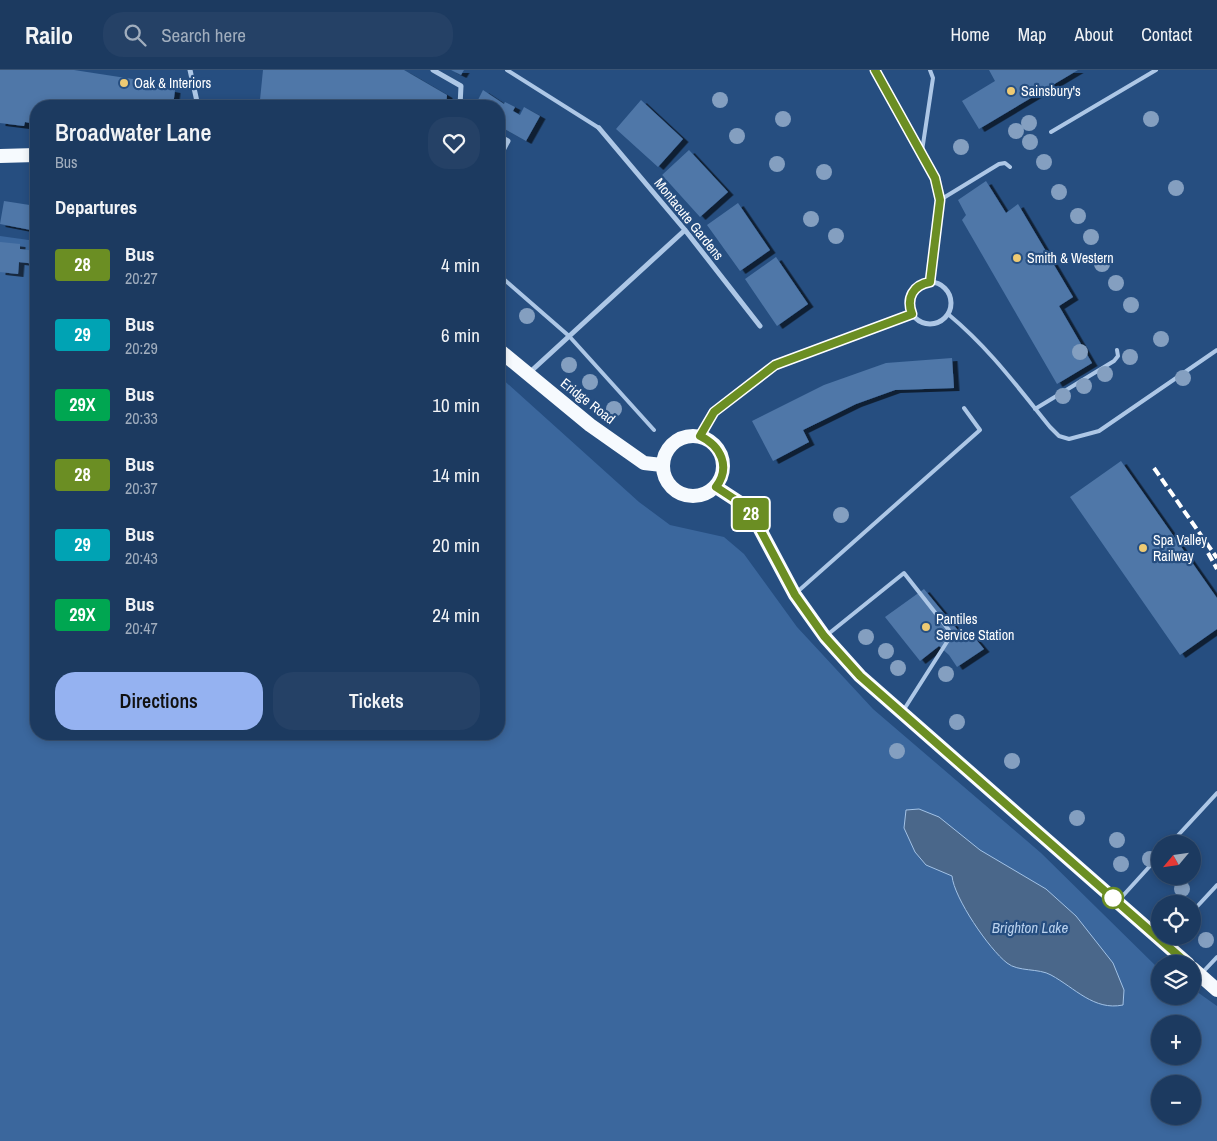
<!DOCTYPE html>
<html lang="en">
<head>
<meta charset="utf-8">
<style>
	body { margin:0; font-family:"Archivo Narrow",sans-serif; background:#254166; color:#f1f3f6; height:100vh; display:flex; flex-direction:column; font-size:19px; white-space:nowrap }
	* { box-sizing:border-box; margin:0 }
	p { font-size:16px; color:#a0adbd }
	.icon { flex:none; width:28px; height:28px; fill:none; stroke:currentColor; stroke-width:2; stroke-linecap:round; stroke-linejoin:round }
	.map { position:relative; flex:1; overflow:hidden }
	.panel { position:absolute; left:30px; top:30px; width:475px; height:640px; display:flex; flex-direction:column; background:#1c3a60; border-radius:20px; box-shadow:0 2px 8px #0003,0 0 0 1px #3a5475 }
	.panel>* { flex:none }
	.badge { padding:0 10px; border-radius:4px; font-size:18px; line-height:32px }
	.needle { width:32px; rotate:241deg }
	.fabs { position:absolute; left:1151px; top:765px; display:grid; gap:10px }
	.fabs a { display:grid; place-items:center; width:50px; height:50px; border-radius:50%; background:#1c3a60; box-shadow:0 2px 8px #0003,0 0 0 1px #3a5475; font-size:25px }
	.map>.badge { position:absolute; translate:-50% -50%; box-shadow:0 0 0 2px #fff }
	h2 { padding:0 25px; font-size:19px; line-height:45px }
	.round { display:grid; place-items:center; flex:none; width:52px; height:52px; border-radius:20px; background:#254166 }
	.head { display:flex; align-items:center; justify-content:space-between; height:85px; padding:0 25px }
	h1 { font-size:24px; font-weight:600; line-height:38px }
	.button { display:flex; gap:10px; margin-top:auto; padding:10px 25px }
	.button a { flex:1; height:58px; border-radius:20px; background:#95b2f1; color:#111; font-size:20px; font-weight:600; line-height:58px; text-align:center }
	.button a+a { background:#254166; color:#f1f3f6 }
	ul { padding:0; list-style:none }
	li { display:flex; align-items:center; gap:15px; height:70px; padding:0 25px }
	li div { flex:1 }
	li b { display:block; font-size:19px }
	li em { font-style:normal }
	li .badge { min-width:55px; font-weight:700; text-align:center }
	header { display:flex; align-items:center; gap:30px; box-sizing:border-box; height:70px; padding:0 25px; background:#1c3a60; border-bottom:1px solid #3a5475 }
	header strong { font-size:24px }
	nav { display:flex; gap:28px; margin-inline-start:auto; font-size:18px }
	.search { width:350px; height:45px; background:#254166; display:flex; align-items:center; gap:12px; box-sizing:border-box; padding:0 18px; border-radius:20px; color:#a0adbd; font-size:19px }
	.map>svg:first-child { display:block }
	.green { fill:#3b679d; fill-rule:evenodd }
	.water { fill:#4a678a; stroke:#a2c2e6 }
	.building { fill:#4f77a8; filter:url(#shadow) }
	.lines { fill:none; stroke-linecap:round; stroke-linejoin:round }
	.service { stroke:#adc7e6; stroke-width:4 }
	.minor { stroke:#adc7e6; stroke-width:5 }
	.trunk { stroke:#f6fafe; stroke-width:14 }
	.rail { stroke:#fff; stroke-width:4; stroke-dasharray:9 4; stroke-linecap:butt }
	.tree { fill:#849fc0 }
	.line-casing { stroke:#fff; stroke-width:11 }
	.line { stroke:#6b8e23; stroke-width:8 }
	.poi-dot { fill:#eeca73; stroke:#264e80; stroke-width:2 }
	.stop-dot { fill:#fff; stroke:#6b8e23; stroke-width:2.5 }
	.labels { text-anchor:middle; stroke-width:4.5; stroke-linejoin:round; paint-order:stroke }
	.poi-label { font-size:14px; fill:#fff; stroke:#264e80; text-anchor:start }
	.street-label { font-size:14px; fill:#fff; stroke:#264e80 }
	.water-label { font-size:15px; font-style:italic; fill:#b9d1ed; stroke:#264e80 }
</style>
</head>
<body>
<header>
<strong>Railo</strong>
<div class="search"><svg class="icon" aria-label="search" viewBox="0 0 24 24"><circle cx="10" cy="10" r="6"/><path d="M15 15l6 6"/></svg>Search here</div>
<nav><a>Home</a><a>Map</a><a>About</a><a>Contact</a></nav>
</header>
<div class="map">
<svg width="1217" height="1071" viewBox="0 0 1217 1071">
	<defs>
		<filter id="shadow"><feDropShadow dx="5.5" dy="3" stdDeviation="0" flood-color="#0009"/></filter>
	</defs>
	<rect width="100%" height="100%" fill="#264e80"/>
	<!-- green -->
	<path class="green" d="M0,166l36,5v493h463v-358l140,126 31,23 54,12 20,17 53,73 76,82 168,144 119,117v26h32l1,-7 24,17v135h-1217zM1160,954h32v32h-32zM1160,1014h32v32h-32z"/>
	<!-- water -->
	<path class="water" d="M919,739l20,8 41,33 66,39 30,27 37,47 11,27 -1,15c-29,6 -48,-17 -72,-30 -12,-7 -33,-3 -44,-12 -18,-14 -53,-65 -55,-87l-26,-11 -11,-13 -11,-24 2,-18z"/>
	<!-- building -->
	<path class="building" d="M0,0h74l78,12v4l23,4 -2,16h-137v18l-11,-2 -1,4 -24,-3z
		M263,0h141l43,25 -1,11h-212l1,-7 25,1z
		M451,0h13l-3,5z
		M989,0h89l-99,59 -17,-28 33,-20z
		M483,20l21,14 1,-2 10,5 -2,4 7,4 4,-8 16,9 -14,25 -27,-15v-20h-24z
		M641,30l42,39 -25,28 -42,-38z
		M689,80l39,42 -28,25 -38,-42z
		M986,111l20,32 12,-9 55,93 -14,9 33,57 -35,21 -95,-164 4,-5 -8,-15z
		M4,131l32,5v25l-36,-7z
		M738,133l32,47 -30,21 -33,-46z
		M0,172l20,2v5l16,2v13l-17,-2 -1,12 -18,-2z
		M776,187l32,47 -31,22 -32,-47z
		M952,288l2,30 -59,2 -39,14 -53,26 6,12 -36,19 -21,-40 72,-36 62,-22z
		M1121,391l96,137v31l-37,26 -110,-158z
		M924,519l42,51 8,-3 10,12 -27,18 -8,-12 -10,-9 -19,15 -35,-44z"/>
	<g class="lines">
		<!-- service -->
		<path class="service" d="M507,0l92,58
			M1051,62l105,-62
			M922,81l11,-73 -3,-8
			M940,130l59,-36 6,-1 5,4
			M499,205l70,61 85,94
			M948,244c42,35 68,71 102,113l9,9 10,3 30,-8 118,-81
			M1035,339l79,-48 4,-5 -1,-6
			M796,523l184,-163 -16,-22
			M827,565l77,-62 48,61 -49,77
			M1170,774l47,-51
			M1119,830l41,-45
			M1192,842l25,-27
			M1202,903l15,-16"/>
		<!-- minor -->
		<path class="minor" d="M190,0l8,36
			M433,0l28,16 -1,20
			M875,0l60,107 5,23 -10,82
			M599,58l86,102 75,96
			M499,66l9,5 -9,17
			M909 233a21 21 0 1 1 42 0a21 21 0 1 1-42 0Z
			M529,303l156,-143
			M700,366l14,-24 61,-47 137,-51"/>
		<!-- trunk -->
		<path class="trunk" d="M0,86l36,-1
			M499,280l91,75 54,38 18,2
			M663 396a30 30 0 1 1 60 0a30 30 0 1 1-60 0Z
			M716,417l23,15 15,16 41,77 30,42 35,39 328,288
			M1192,898l25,22"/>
		<!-- rail -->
		<path class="rail" d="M1154,398l63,90
			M1208,483l9,16"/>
	</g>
	<!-- trees -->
	<g class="tree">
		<circle cx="720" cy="30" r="8"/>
		<circle cx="783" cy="49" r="8"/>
		<circle cx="1151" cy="49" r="8"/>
		<circle cx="1029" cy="53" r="8"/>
		<circle cx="1016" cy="61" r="8"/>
		<circle cx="737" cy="66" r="8"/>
		<circle cx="1030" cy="72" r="8"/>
		<circle cx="961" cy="77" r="8"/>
		<circle cx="1044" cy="92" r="8"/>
		<circle cx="777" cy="94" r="8"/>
		<circle cx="824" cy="102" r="8"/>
		<circle cx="1176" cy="118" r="8"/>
		<circle cx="1059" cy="122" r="8"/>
		<circle cx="1078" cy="146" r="8"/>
		<circle cx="811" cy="149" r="8"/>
		<circle cx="836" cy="166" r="8"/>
		<circle cx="1091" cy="167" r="8"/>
		<circle cx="1102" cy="194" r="8"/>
		<circle cx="1116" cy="213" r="8"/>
		<circle cx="1131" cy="235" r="8"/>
		<circle cx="527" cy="246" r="8"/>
		<circle cx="1161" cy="269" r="8"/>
		<circle cx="1080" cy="282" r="8"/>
		<circle cx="1130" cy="287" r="8"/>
		<circle cx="569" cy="295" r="8"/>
		<circle cx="1105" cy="304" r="8"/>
		<circle cx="1183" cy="308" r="8"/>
		<circle cx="590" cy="312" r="8"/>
		<circle cx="1084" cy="316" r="8"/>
		<circle cx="1063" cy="326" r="8"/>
		<circle cx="614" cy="339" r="8"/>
		<circle cx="841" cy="445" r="8"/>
		<circle cx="866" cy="567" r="8"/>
		<circle cx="886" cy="581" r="8"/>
		<circle cx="898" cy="598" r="8"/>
		<circle cx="946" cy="604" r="8"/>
		<circle cx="957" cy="652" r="8"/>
		<circle cx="897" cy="681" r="8"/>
		<circle cx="1012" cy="691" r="8"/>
		<circle cx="1077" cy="748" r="8"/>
		<circle cx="1117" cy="770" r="8"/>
		<circle cx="1150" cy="789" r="8"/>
		<circle cx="1121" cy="794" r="8"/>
		<circle cx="1182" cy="819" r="8"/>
		<circle cx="1206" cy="870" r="8"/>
	</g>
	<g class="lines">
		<defs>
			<path id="line" d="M875,0l60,108 5,22 -10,82c-17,3 -24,16 -18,32l-137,51 -61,47 -14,24c21,10 31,31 16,51l23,15 15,16 41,77 29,41 36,40 328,288"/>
		</defs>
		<!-- line casing -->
		<use href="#line" class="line-casing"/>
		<!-- line -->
		<use href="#line" class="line"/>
	</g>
	<!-- markers -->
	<g class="poi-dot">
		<circle cx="124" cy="13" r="5"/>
		<circle cx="1011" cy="21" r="5"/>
		<circle cx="1017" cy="188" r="5"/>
		<circle cx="1143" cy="478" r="5"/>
		<circle cx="926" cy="557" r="5"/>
	</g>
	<circle class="stop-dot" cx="1113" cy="828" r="10"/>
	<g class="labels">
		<!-- poi labels -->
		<g class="poi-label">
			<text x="134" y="18">Oak &amp; Interiors</text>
			<text x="1021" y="26">Sainsbury's</text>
			<text x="1027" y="193">Smith &amp; Western</text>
			<text x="1153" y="475">Spa Valley<tspan x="1153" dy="16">Railway</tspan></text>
			<text x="936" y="554">Pantiles<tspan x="936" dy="16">Service Station</tspan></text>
		</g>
		<!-- street labels -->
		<g class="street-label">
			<text transform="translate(689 149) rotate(51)" y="5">Montacute Gardens</text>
			<text transform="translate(588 331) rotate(38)" y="5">Eridge Road</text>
		</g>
		<!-- water labels -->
		<g class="water-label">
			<text x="1030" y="863">Brighton Lake</text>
		</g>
	</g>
</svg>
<div class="fabs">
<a><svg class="needle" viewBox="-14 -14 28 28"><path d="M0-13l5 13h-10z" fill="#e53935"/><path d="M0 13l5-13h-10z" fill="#a0adbd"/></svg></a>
<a><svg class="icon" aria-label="locate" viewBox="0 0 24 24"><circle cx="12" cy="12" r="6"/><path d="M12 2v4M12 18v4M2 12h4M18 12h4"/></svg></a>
<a><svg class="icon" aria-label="layers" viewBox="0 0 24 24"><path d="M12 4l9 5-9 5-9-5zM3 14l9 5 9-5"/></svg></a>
<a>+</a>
<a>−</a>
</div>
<b class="badge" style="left:751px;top:444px;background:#6b8e23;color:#fff">28</b>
<section class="panel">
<div class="head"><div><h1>Broadwater Lane</h1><p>Bus</p></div><a class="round"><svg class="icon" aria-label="heart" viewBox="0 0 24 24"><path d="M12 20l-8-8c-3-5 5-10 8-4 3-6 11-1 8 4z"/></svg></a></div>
<h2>Departures</h2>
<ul>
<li><span class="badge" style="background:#6b8e23;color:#fff">28</span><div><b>Bus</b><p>20:27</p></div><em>4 min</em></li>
<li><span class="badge" style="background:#00a3b4;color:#fff">29</span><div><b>Bus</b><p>20:29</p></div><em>6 min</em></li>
<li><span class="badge" style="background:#00a651;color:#fff">29X</span><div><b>Bus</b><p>20:33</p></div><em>10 min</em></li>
<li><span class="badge" style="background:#6b8e23;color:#fff">28</span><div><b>Bus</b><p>20:37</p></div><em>14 min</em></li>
<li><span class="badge" style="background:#00a3b4;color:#fff">29</span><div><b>Bus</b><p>20:43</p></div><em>20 min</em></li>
<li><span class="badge" style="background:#00a651;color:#fff">29X</span><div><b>Bus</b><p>20:47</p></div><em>24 min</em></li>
</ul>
<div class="button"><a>Directions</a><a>Tickets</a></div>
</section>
</div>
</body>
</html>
